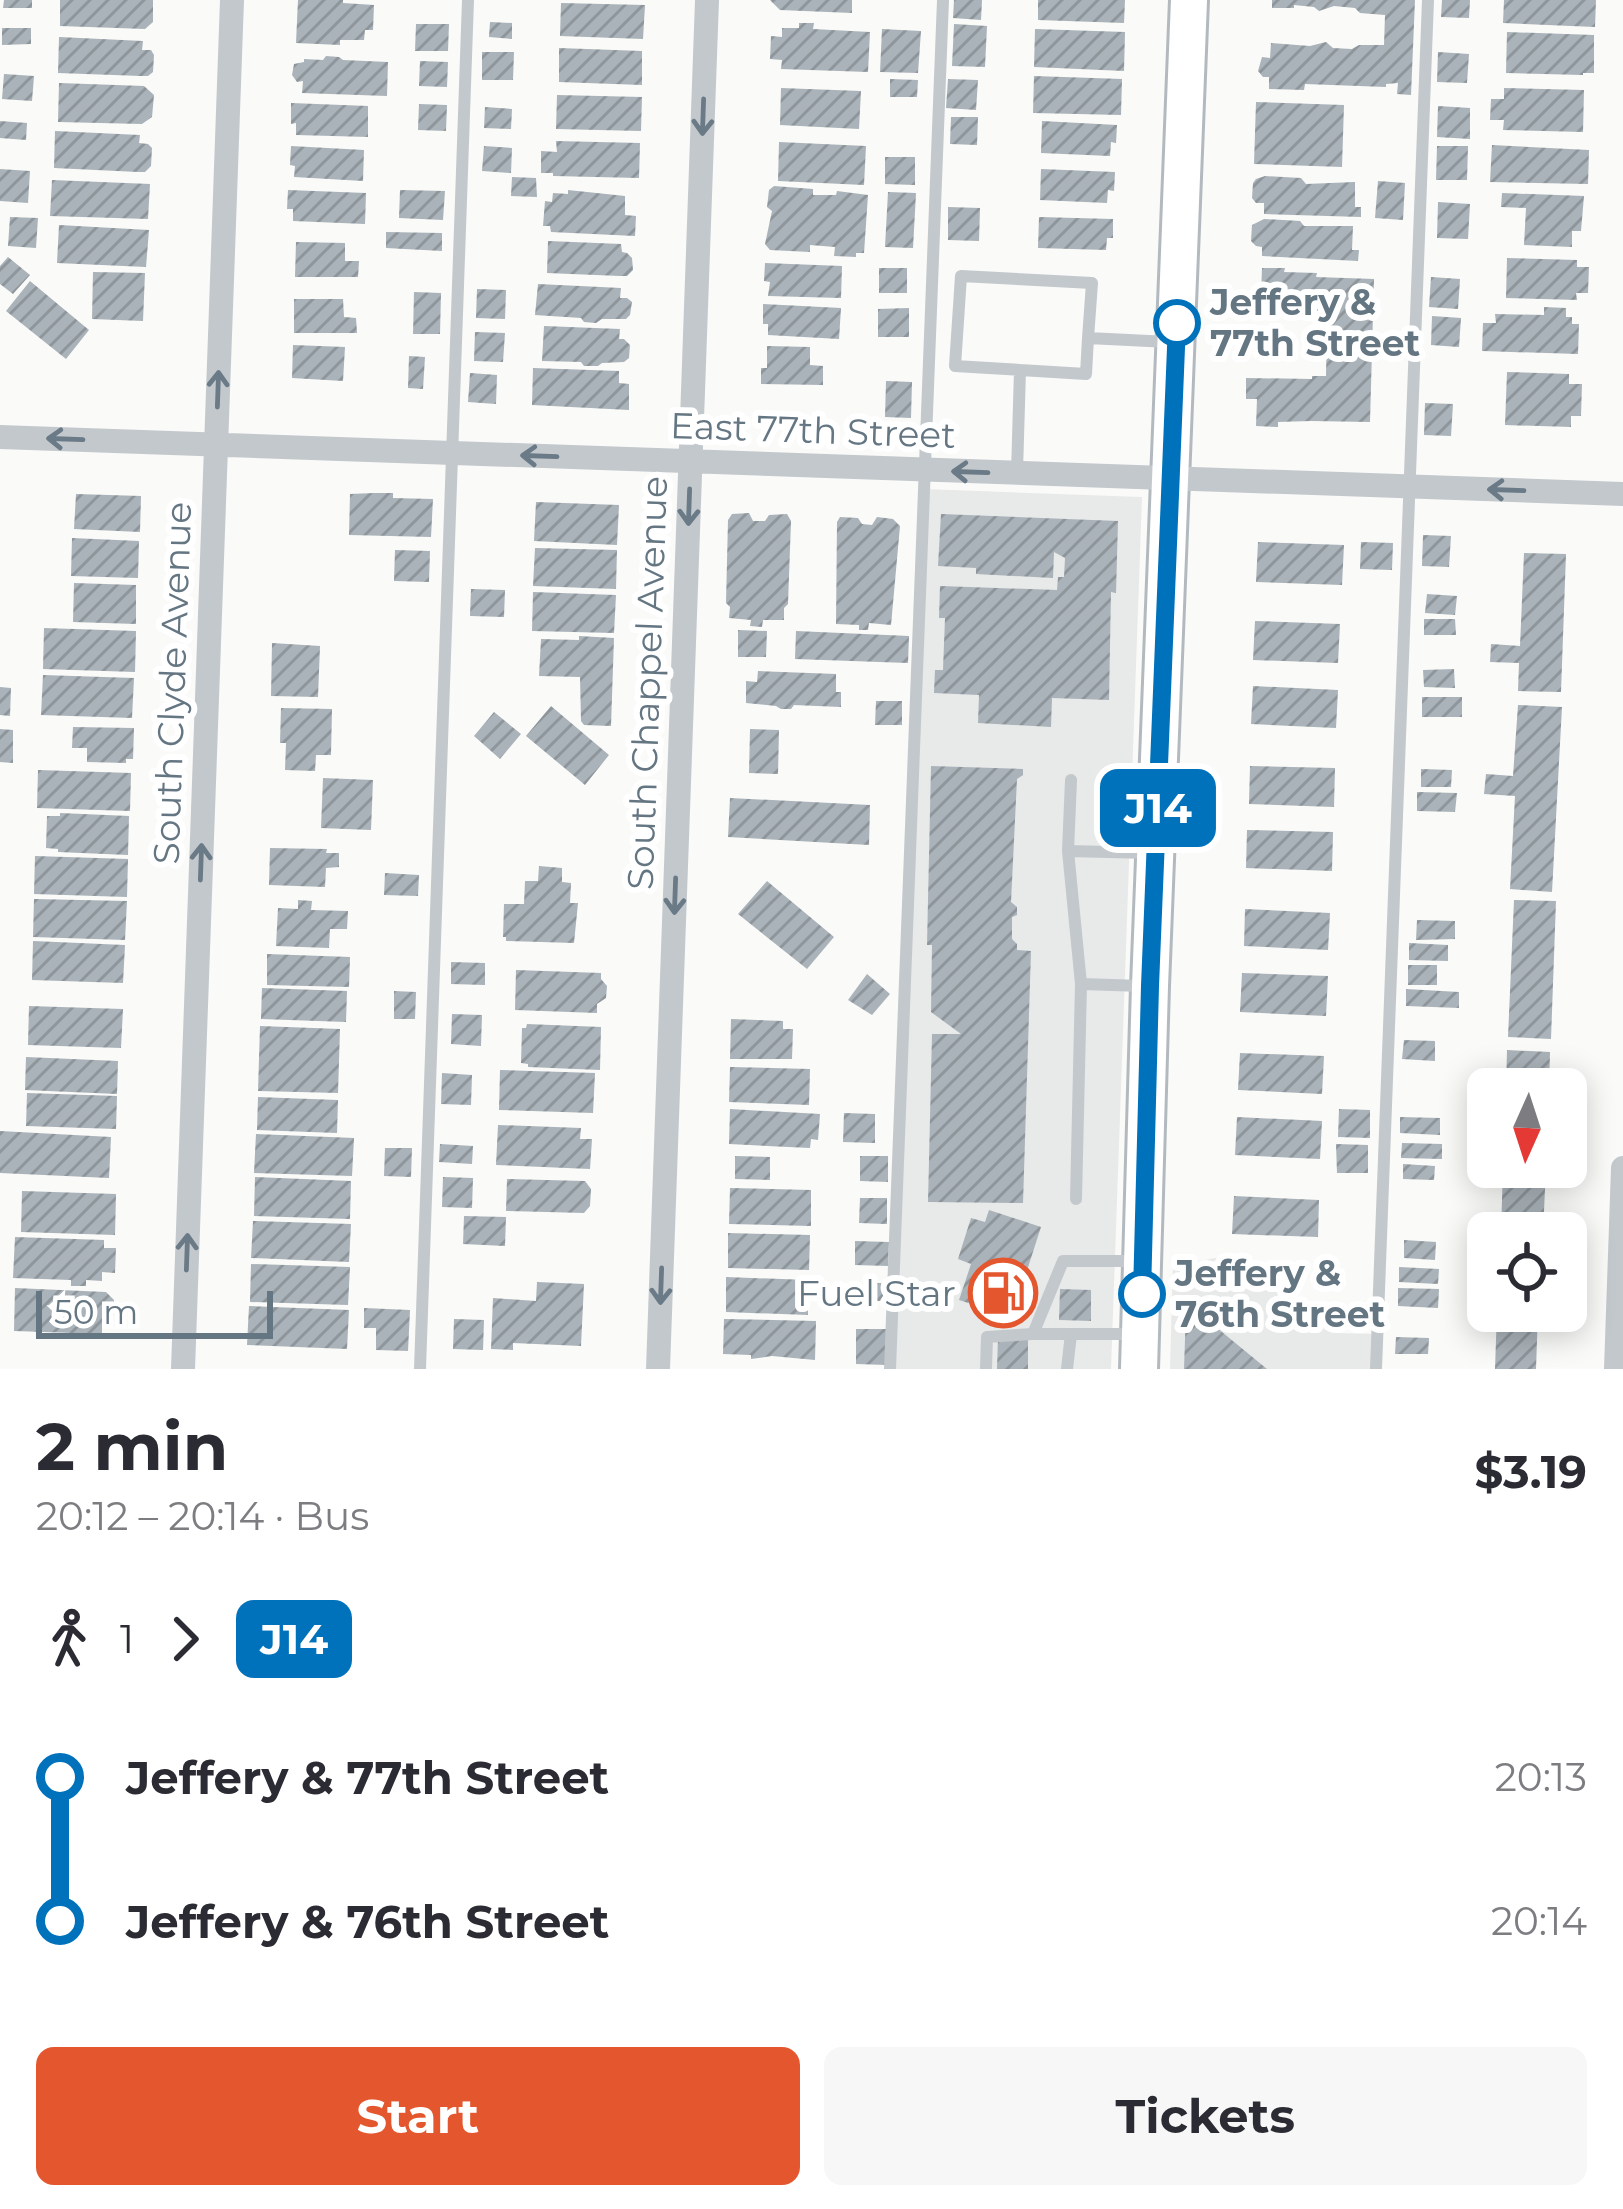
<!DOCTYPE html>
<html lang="en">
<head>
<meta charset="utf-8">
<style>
	body { margin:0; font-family:Montserrat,sans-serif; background:#f7f7f7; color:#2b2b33; height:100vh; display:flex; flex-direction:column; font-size:45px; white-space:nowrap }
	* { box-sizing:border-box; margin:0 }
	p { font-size:39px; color:#7c7c81 }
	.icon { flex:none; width:66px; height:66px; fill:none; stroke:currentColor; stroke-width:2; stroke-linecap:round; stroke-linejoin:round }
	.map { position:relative; height:1369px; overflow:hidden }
	.panel { display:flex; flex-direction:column; background:#fff; flex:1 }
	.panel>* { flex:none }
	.badge { padding:0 24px; border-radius:18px; font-size:42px; line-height:78px }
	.needle { width:78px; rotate:183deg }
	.tools { position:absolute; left:1467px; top:1068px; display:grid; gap:24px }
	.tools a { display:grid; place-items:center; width:120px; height:120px; border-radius:18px; background:#fff; box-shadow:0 6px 30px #0003; font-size:60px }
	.scale { position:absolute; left:36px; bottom:30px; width:237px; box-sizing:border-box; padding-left:12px; border:6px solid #657683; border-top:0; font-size:33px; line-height:42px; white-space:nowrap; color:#657683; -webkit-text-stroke:9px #fff; paint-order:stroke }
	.map>.badge { position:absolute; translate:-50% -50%; box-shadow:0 0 0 6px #fff }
	.legs { display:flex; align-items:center; gap:18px; height:132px; padding:0 36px; font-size:39px }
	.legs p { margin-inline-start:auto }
	.head { display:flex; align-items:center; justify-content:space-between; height:204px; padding:0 36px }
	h1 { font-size:66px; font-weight:700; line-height:90px }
	.cta { display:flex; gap:24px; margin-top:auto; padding:24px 36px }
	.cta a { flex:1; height:138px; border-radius:18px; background:#e4572e; color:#fff; font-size:48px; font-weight:700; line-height:138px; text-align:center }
	.cta a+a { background:#f7f7f7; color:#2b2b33 }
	ul { padding:0 36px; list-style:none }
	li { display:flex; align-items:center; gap:42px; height:144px; font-size:45px }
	li i { display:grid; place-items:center; width:18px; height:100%; margin:0 15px; background:currentColor }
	li i::after { content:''; width:30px; height:30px; margin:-15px; border:9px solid; border-radius:50%; background:#fff }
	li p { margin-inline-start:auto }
	li:first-child i { background:linear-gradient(#0000 50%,currentColor 0) }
	li:last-child i { background:linear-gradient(currentColor 50%,#0000 0) }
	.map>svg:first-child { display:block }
	.built { fill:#e8e9e9 }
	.building { fill:url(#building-hatch) }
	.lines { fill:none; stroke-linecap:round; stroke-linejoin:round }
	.secondary-casing { stroke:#b3babf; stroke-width:42 }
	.lane { stroke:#c3c8cc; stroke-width:12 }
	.street { stroke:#c3c8cc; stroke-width:24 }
	.secondary { stroke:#fff; stroke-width:36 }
	.oneway { stroke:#6a7a87 }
	.line-1-casing { stroke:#fff; stroke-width:27 }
	.line-1 { stroke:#0072bc; stroke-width:18 }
	.stop-1-dot { fill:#fff; stroke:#0072bc; stroke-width:6 }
	.labels { text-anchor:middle; stroke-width:12; stroke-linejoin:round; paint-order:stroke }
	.stop-label { font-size:36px; font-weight:bold; fill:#657683; stroke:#fff; text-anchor:start }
	.street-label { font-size:36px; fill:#657683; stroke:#fff }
	.poi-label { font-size:36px; fill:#657683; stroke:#fff; text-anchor:end }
</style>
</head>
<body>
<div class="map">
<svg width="1623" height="1369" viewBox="0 0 1623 1369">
	<defs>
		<pattern id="building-hatch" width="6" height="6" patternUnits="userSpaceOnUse" patternTransform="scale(3)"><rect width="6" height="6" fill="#aab3b9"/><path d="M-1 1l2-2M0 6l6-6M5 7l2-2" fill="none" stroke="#8e969c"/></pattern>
	</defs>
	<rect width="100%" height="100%" fill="#fafaf8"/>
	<!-- built -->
	<path class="built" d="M924,489l218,8 -31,872h-221z
		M1242,1253l94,80 42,1 -2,35h-206l3,-106h16z"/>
	<!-- building -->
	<path class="building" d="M4,0h28v8h-29z
		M60,0h93v22l-8,7 -85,-3z
		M298,0h45v3l31,2 -1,25h-8l-1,10h-24v5l-44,-2z
		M770,0h82v13l-72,-3z
		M954,0h28l-1,20 -28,-2z
		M1038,0h87l-1,23 -86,-3z
		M1272,0h143l-4,95 -14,-1 1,-11 -12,1v3l-81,-3 -1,6 -35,-1v-12h-6l-5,-6 4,-14 8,1 1,-15 39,3 16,-4 7,6 19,1 7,-4h25l1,-30 -25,-2 -5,-5 -21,-2 -15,5 -5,-4 -20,-2v3h-22z
		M1442,0h28l-1,18 -28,-1z
		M1504,0h92l-1,27 -92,-4z
		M561,3l84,2 -2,34 -83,-3z
		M490,22l22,1v16l-23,-2z
		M799,23h15l-1,6 57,3 -2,40 -87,-3 1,-9 -12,-1 1,-23 11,1v-9h17z
		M416,24h33l-1,27h-33z
		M954,24l33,2 -2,41 -33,-1z
		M2,28h29v16l-29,1z
		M882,29l39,2 -3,42 -38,-1z
		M1035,29l90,3 -1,39 -90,-4z
		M1507,32l87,3v38h-11v2l-77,-2z
		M59,37l84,4 -1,9h9l3,5 -1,17 -5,4h-7l-83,-3z
		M559,48l83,3v34l-83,-3z
		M482,52h32l-1,28h-31z
		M1438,52l31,2 -2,29 -30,-1z
		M326,56l13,1 4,3 45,2 -1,34 -85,-3 1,-12 -6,1 -5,-7 2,-11 10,-2v-3l19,1z
		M420,61l28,1 -1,25 -28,-1z
		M4,74l30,2 -2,25 -30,-2z
		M1034,76l88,3 -1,36 -88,-2z
		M890,79l28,1 -1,17h-27z
		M948,79l30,1 -2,30 -30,-2z
		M59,83l85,3 10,9 -2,22 -10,7 -84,-2z
		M781,88l80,3 -2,38 -79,-4z
		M1504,88l80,2 -1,42 -80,-2 1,-10h-14l1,-21h13z
		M557,95l85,2 -1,34 -85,-2z
		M1256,102l88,3 -2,62 -88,-3z
		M291,103l77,3v31l-72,-2v-12l-5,1z
		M419,104l28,1 -1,26 -28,-1z
		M1438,106l32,2v31l-33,-2z
		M485,107l27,2 -1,20 -27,-1z
		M951,117h27l-1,28 -27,-1z
		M0,121l27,2 -1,17 -26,-2z
		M1042,121l75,4 -1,18 -5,-1 -1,14 -69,-3z
		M55,131l85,4 -1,8 9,1 4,4 -1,18 -6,6h-7l-84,-4z
		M556,141l84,2 -1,35 -86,-2v-3h-12v-22l16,1z
		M779,142l87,4 -2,39 -86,-4z
		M1492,145l97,5 -1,34 -98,-2z
		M291,146l73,4 -1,31 -69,-4 1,-11 -5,-1z
		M484,146l28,2 -1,25 -29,-2z
		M1437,146h31l-1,34h-31z
		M885,157h30v28l-30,-1z
		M0,169l30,2 -2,32 -28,-2z
		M1041,169l74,3 -1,19 -6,-1 -1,13 -67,-3z
		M1265,176l36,2 5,6 49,-2v25h6v10l-97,-3v-11h-8l-4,-5 1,-15 3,-4z
		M512,177l24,1 1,19 -26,-1z
		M52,180l98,4 -2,35 -98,-3z
		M1378,181l27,2 -2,37 -28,-2z
		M774,186l39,3v6h23l1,-4 31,4 -4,58h-8v4l-22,-1 1,-9 -25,-2v7l-40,-2 -5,-6 7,-33 -5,-4 2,-17z
		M288,190l78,3 -1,31 -72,-3v-12h-6z
		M400,190l45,1 -2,29 -44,-2z
		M568,190l57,6v19l11,1 -1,20 -84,-4 -1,-6h-7l2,-25 7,1 1,-9 15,1z
		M888,192l28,1 -3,55 -28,-1z
		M1502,193l82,3 -3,35h-9v16l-48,-2 2,-37 -25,-1z
		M1438,202l32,2 -2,35 -31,-1z
		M948,207l32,1 -1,33 -31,-1z
		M10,217l28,1 -2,30 -28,-2z
		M1039,217l74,2v19h-6l-1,12 -68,-2z
		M1264,219l36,2 4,5h49l-1,24h7l-1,11 -96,-5v-9l-6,-1 -5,-5 1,-16z
		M59,225l90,5 -3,37 -89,-4z
		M386,232l56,1v18l-56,-3z
		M548,241l73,3 1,8 5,1 5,5 1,12 -6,6h-7l-73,-3z
		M296,242l49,1v18h14l-1,16h-63z
		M8,257l22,18 -17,19 -13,-10v-18z
		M1507,258l70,2v7h12l-1,26h-12l1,7 -71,-2z
		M765,263l77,3 -1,32 -73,-2 2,-14 -6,-1z
		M879,268h28v25h-28z
		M1262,268h23l-1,4 33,1 -1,4 58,2 -4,143 -59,-1 -33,1v5l-22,-1 1,-27h-11v-21l66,1v-3h14l1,-54h-13l1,-4 -67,-3 1,-21h12z
		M93,272l52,1 -2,48 -51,-2z
		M1431,277l29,2 -2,30 -29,-2z
		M30,281l59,49 -23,29 -60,-48z
		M538,284l83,4 -1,10h7l5,4 -2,13 -4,4h-24l-6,4 -12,-1 -3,-4 -46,-3z
		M477,289l29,1 -1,29 -29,-1z
		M414,292l27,1 -1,41h-27z
		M294,299h49l1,18 12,1 1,15h-63z
		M763,304l78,4 -2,31 -71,-4v-11h-5z
		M1544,307l22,1v9h6v7h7l-1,30 -96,-3 1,-28h13l-1,-9 49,1z
		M909,308v29h-31v-28z
		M1432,316l29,2 -2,29 -28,-2z
		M544,326l76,3 -1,10h5l6,6 -1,13 -5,4 -22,1 -4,3h-14l-3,-4 -39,-1z
		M475,332l30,1 -2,29 -29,-1z
		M293,345l52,2 -2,34 -51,-3z
		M767,346l43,1v18l13,1v19l-62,-1v-16h6z
		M409,356l16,1 -2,32 -15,-1z
		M533,368l86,3v12l10,1v26l-97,-5z
		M1507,372l62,2v10h13l-1,32h-10v11l-66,-2z
		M470,373l27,2 -1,29 -28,-2z
		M886,381l26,1 -1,36 -26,-1z
		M1425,403l28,1 -2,32 -27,-1z
		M374,493h19v5l40,1 -2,38 -82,-2 1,-41z
		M76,494l65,2 -1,36 -66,-3z
		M536,502l83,3 -2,40 -83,-4z
		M749,513l4,8h12l4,-6 18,-1 4,7 -3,83 -4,4v12h-21l-1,7 -12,-1 1,-6 -22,-2 1,-11 -4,-4 2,-83 4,-6z
		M941,514l177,7 -2,72 -5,-1 -2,108 -57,-2 -1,29 -73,-4 1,-28 -45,-2 1,-23h8l2,-52h-6l1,-32 117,4 1,-13h6l1,-19 -11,-6 -1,26 -77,-4v-6l-38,-2z
		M840,517l18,1 4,6 10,1 5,-8 16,2 7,7 -9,99 -22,-2 -1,7h-9v-5l-23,-1 1,-102z
		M1423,535l28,1 -2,31 -27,-1z
		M72,538l67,3 -1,37 -67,-2z
		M1258,542l86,3 -2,40 -86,-3z
		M1361,542l32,1 -1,27 -32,-1z
		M535,548l82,2 -1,39 -83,-3z
		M395,550l35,1 -1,31 -35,-1z
		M1524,553l42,1 -5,138 -43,-1 1,-28 -29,-1 1,-18 29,2z
		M74,583l62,2v39l-63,-2z
		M471,589l34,1 -1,27 -34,-1z
		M533,592l83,3 -2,38 -82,-2z
		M1427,594l30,2 -2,19 -30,-2z
		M1424,619h31l1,16h-32z
		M1255,621l85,3 -2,39 -85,-3z
		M44,628l92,3 -1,41 -92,-3z
		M738,630l29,1 -1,26h-28z
		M796,631l113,5 -1,27 -113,-4z
		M579,636l35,2 -3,88 -27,-1 -3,-4 -1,-44 -41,-1 2,-37 38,1z
		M272,643l48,3 -2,51 -47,-1z
		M1454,669l1,19 -31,-1 -1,-17z
		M758,671l78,3v18h5v15l-47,-2 -3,4h-10l-5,-3 -30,-3v-22l11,1z
		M43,675l91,3 -2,40 -91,-3z
		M1253,686l85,4 -2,38 -85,-4z
		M0,687l11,1 -1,28 -10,-1z
		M1422,697h40v20h-40z
		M876,701h26v24h-27z
		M1518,705l44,2 -10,185 -42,-3 5,-93 -31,-2 2,-20 27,2z
		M551,706l58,49 -24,30 -59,-49z
		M281,708l51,1 -1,46h-15l-1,16 -30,-1 1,-27h-6z
		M494,712l27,22 -21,25 -26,-23z
		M73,727l61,1 -1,31h-7v4l-39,-1v-14h-15z
		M0,729l13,1v33l-13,-1z
		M750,729l29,1 -1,44 -29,-1z
		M931,766l92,3v6l-6,4 -6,123 6,5v8l-5,2v22l5,5v6l14,1 -8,252 -95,-1 4,-168h29l-30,-22 1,-67h-5z
		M1250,766l85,2 -1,39 -85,-3z
		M1421,769l31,1 -1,17h-30z
		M38,770l93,3 -1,38 -93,-3z
		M323,778l50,2 -2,50 -50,-2z
		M1417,792l40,1 -2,19 -38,-1z
		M730,798l140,7 -1,40 -141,-8z
		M60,813l69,3 -1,39 -70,-3v-3l-12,-1 1,-32h13z
		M1247,830l86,2 -1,39 -86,-3z
		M270,848l57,1 -1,4h13v14l-13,1 -1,19 -56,-2z
		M35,856l93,3 -1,38 -93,-3z
		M539,866l23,2v14l9,1 -1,20h8l-4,40 -68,-2v-4h-3l1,-33h20l1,-23h13z
		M385,873l34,2 -1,21 -34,-1z
		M767,881l67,56 -27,32 -69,-55z
		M34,899l93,2 -2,39 -92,-3z
		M298,900l14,1 -1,9 37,1 -1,18h-17l-1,19 -53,-2 2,-38 20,1z
		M1514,900l42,1 -5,138 -43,-2z
		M1245,909l85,4 -2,37 -84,-4z
		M1417,920l38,1v18l-39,1z
		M33,941l92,4 -2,38 -91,-3z
		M1409,943l39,2v16l-39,-1z
		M267,954l83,3 -1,30 -82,-2z
		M451,962l34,1v22l-34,-1z
		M1408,965h29v20h-29z
		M516,970l85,3v6l6,7 -1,12 -9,6v9l-82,-3z
		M1242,973l86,3 -2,40 -86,-4z
		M867,974l23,20 -18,21 -24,-15z
		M262,988l85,3 -1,31 -85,-3z
		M1406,989l53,3v16l-53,-2z
		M394,991l22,1 -1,27h-21z
		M29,1006l94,3 -2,39 -93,-3z
		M452,1014l30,1 -1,31 -30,-2z
		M731,1019l52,2v8h10l-1,30h-62z
		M527,1024l74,3 -1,43 -72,-3v-3l-7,-1 1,-35h4z
		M260,1026l80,3 -2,64 -80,-2z
		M1404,1040l31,1v20l-33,-2z
		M1507,1050l43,2 -1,37h-43z
		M1240,1053l84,3 -2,38 -84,-4z
		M26,1057l92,4 -1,33 -92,-4z
		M730,1067l80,2 -1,36 -80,-3z
		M500,1070l95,3 -2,40 -94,-3z
		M442,1073l30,2 -1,30 -30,-1z
		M27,1093l90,3 -1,33 -90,-3z
		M258,1097l80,3 -1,33 -80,-3z
		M730,1109l90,5 -2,26 -7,-1 -1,9 -81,-4z
		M1339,1109l31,1v28l-32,-1z
		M844,1113l31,1v29l-32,-1z
		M1237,1117l85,4 -2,38 -85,-4z
		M1400,1117l40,1v17l-40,-2z
		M498,1125l83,3 -1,11h12l-2,30 -94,-4z
		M0,1131l111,6 -2,41 -109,-5z
		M256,1134l98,4 -2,38 -98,-3z
		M1402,1143l40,1v15l-41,-1z
		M440,1144l33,2 -1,18 -33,-2z
		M1336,1144l32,1v28h-31z
		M385,1148h27l-1,29 -27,-1z
		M735,1156l35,1v23l-35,-1z
		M860,1156h28v26l-28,-1z
		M1403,1164l32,2 -1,14 -31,-1z
		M1503,1167h43l-3,66h-42z
		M255,1177l96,4 -1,38 -96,-3z
		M443,1177l30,1 -1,30 -30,-1z
		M507,1179l78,2 6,8 -1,17 -6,7 -78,-2z
		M730,1188l81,2v36l-82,-2z
		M22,1191l94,3 -1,41 -94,-3z
		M1234,1196l85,4 -1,37 -86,-3z
		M860,1198h27v26l-28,-1z
		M989,1210l52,17 -29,90 -53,-17 12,-36 -13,-5 13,-41 14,4z
		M464,1216l42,1 -1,29 -42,-2z
		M253,1221l98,3 -2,38 -98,-4z
		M728,1233l82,2 -1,35 -81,-2z
		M15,1237l89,3v8h12l-1,25 -13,-1v9l-16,-1v6h-15v-6l-58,-2z
		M1404,1240l32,2 -1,18 -31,-2z
		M855,1241l34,1 -1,24 -33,-1z
		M251,1264l99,3 -2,38 -98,-3z
		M1399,1267l40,2 -1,15 -39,-2z
		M726,1277l82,3v35l-82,-3z
		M537,1282l47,2 -3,62 -68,-3v7l-22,-1 2,-51 43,3z
		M853,1283h30v18h-31z
		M15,1288l91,4 8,8 -1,18 -11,8v8l-88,-3z
		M1398,1288l41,1 -1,19 -40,-2z
		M1060,1289l31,1v31l-32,-1z
		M249,1306l100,4 -2,39 -100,-4z
		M364,1308l46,2 -2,41 -32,-1v-22h-12z
		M1186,1309h8l73,60h-83z
		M1497,1311h41l-2,58h-41z
		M454,1319l30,1 -1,30 -30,-1z
		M724,1319l92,2 -1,39 -43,-4 -21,3v-4l-28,-1z
		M856,1329h31v36l-31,-1z
		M998,1337l30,1v31h-31z
		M1396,1337l33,1 -1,16h-33z"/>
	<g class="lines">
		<defs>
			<path id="secondary" d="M1139,1369l11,-383 39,-986"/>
		</defs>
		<!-- secondary casing -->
		<use href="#secondary" class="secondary-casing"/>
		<!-- lane -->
		<path class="lane" d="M1088,338l-2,36 -131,-8 6,-90 131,7 -4,55 81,4
			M1017,472l3,-102
			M1071,780l-3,71 13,133 -5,215
			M1068,851l81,2
			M1081,984l62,2
			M1033,1334h101
			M420,1369l48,-1369
			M890,1369l53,-1369
			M986,1369l1,-32 46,-3 30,-73h73
			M1067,1369l4,-35
			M1376,1369l52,-1369"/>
		<!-- street -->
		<path class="street" d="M0,437l1623,57
			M183,1369l49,-1369
			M658,1369l49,-1369
			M1616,1369l7,-201"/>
		<!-- secondary -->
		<use href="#secondary" class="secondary"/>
	</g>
	<!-- one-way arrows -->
	<defs><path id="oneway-shaft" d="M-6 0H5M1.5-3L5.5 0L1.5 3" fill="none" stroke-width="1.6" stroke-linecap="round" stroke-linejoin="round" transform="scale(3)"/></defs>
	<g class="oneway">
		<use href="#oneway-shaft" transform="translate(703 117) rotate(92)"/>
		<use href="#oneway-shaft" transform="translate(218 389) rotate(-88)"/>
		<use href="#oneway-shaft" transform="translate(65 439) rotate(-178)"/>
		<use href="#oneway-shaft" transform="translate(539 456) rotate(-178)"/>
		<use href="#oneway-shaft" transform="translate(970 472) rotate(-178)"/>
		<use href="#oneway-shaft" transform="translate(1506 490) rotate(-178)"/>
		<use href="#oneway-shaft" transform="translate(689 507) rotate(92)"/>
		<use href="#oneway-shaft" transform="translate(201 862) rotate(-88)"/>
		<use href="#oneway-shaft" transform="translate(675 896) rotate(92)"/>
		<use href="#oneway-shaft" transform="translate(187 1252) rotate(-88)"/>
		<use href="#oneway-shaft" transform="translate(661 1286) rotate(92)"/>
	</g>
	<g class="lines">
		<defs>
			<path id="line-1" d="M1142,1294l8,-308 27,-663"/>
		</defs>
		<!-- line-1 casing -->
		<use href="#line-1" class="line-1-casing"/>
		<!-- line-1 -->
		<use href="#line-1" class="line-1"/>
	</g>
	<!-- icons -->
	<defs>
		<symbol id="fuel-ring" viewBox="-11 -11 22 22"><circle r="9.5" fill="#fff" stroke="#e4572e" stroke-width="1.5"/><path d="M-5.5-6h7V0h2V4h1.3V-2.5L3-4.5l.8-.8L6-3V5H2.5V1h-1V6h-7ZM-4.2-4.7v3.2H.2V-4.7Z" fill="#e4572e"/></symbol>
	</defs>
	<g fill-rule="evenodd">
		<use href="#fuel-ring" x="965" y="1255" width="76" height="76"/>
	</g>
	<!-- markers -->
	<g class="stop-1-dot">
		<circle cx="1177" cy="323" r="21"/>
		<circle cx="1142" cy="1294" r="21"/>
	</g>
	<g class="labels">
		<!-- stop labels -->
		<g class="stop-label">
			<text x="1210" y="315">Jeffery &amp;<tspan x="1210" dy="41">77th Street</tspan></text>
			<text x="1175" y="1286">Jeffery &amp;<tspan x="1175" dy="41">76th Street</tspan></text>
		</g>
		<!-- street labels -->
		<g class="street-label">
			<text transform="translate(813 430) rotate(2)" y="13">East 77th Street</text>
			<text transform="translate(172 683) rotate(-88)" y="13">South Clyde Avenue</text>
			<text transform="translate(647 683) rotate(-88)" y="13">South Chappel Avenue</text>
		</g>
		<!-- poi labels -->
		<g class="poi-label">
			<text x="956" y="1306">Fuel Star</text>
		</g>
	</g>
</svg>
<div class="tools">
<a><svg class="needle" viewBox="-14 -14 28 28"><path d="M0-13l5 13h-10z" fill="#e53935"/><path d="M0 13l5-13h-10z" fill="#7c7c81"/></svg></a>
<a><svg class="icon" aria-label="locate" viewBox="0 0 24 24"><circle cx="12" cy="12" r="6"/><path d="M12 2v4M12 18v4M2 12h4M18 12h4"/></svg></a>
</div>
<div class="scale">50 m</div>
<b class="badge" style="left:1158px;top:808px;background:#0072bc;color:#fff">J14</b>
</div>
<section class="panel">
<div class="head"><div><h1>2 min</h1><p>20:12 – 20:14 · Bus</p></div><b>$3.19</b></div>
<div class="legs"><svg class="icon" aria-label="walk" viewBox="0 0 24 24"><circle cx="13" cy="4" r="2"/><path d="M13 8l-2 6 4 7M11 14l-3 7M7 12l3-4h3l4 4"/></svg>1<svg class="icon" aria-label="forward" viewBox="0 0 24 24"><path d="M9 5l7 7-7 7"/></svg><b class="badge" style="background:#0072bc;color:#fff">J14</b></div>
<ul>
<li><i style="color:#0072bc"></i><b>Jeffery &amp; 77th Street</b><p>20:13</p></li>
<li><i style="color:#0072bc"></i><b>Jeffery &amp; 76th Street</b><p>20:14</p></li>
</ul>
<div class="cta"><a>Start</a><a>Tickets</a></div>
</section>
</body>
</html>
